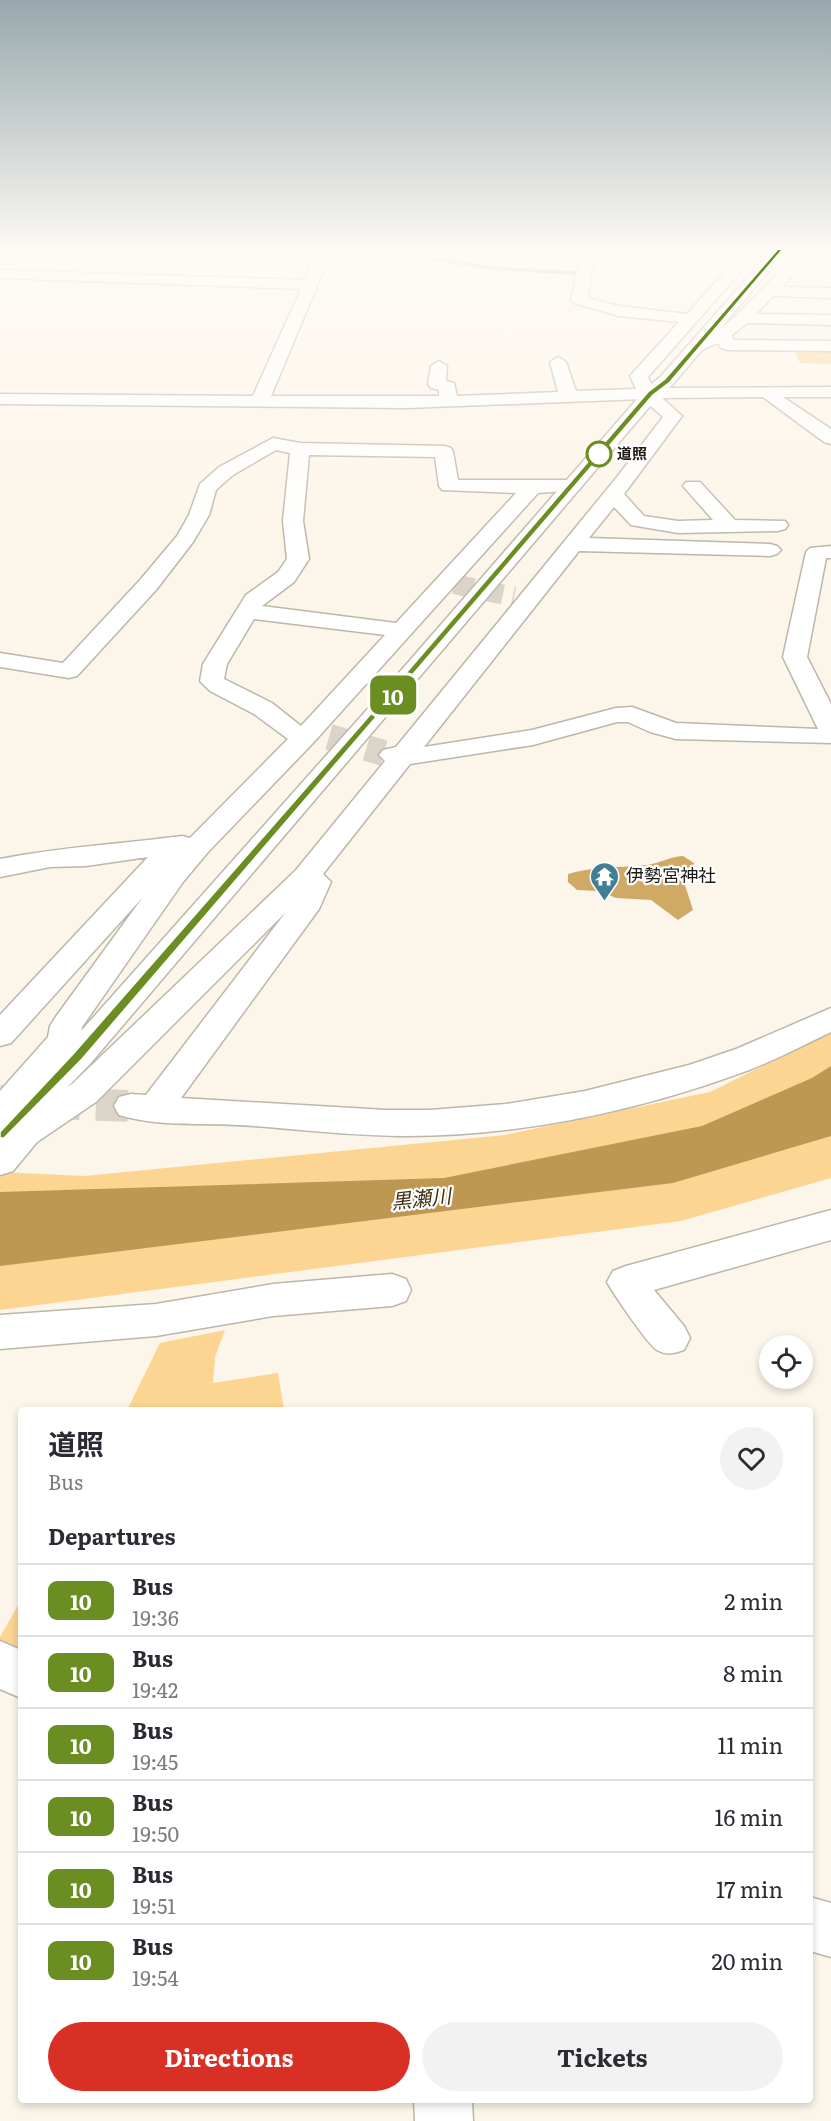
<!DOCTYPE html>
<html lang="en">
<head>
<meta charset="utf-8">
<style>
	body { margin:0; font-family:Literata,"Noto Sans JP",serif; background:#f2f2f3; color:#2b2b33; height:100vh; display:flex; flex-direction:column; font-size:22px; white-space:nowrap }
	* { box-sizing:border-box; margin:0 }
	p { font-size:20px; color:#7c7c81 }
	.icon { flex:none; width:33px; height:33px; fill:none; stroke:currentColor; stroke-width:2; stroke-linecap:round; stroke-linejoin:round }
	.map { position:relative; flex:1; overflow:hidden }
	.sheet { position:absolute; left:18px; top:1407px; width:795px; height:696px; display:flex; flex-direction:column; background:#fff; border-radius:6px; box-shadow:0 3px 9px #0003 }
	.sheet>* { flex:none }
	.badge { padding:0 12px; border-radius:9px; font-size:21px; line-height:39px }
	.controls { position:absolute; left:759px; top:1335px; display:grid; gap:12px }
	.controls a { display:grid; place-items:center; width:54px; height:54px; border-radius:50%; background:#fff; box-shadow:0 3px 9px #0003; font-size:30px }
	.map>.badge { position:absolute; translate:-50% -50%; box-shadow:0 0 0 3px #fff }
	h2 { padding:0 30px; font-size:22px; line-height:54px }
	.round { display:grid; place-items:center; flex:none; width:63px; height:63px; border-radius:32px; background:#f2f2f3 }
	.overview { display:flex; align-items:center; justify-content:space-between; height:102px; padding:0 30px }
	h1 { font-size:28px; font-weight:700; line-height:45px }
	.cta { display:flex; gap:12px; margin-top:auto; padding:12px 30px }
	.cta a { flex:1; height:69px; border-radius:36px; background:#d93025; color:#fff; font-size:24px; font-weight:700; line-height:69px; text-align:center }
	.cta a+a { background:#f2f2f3; color:#2b2b33 }
	ul { padding:0; list-style:none }
	li { display:flex; align-items:center; gap:18px; height:72px; padding:0 30px; border-top:2px solid #e1e1e2 }
	li div { flex:1 }
	li b { display:block; font-size:22px }
	li em { font-style:normal }
	li .badge { min-width:66px; font-weight:700; text-align:center }
	.map>svg:first-child { display:block }
	.green { fill:#fcd592 }
	.forest { fill:#d0a965 }
	.water { fill:#be9753 }
	.lines { fill:none; stroke-linecap:round; stroke-linejoin:round }
	.stream { stroke:#be9753; stroke-width:4 }
	.minor-tunnel-far2 { stroke:#dbd4c9; stroke-width:20; stroke-dasharray:20 10; stroke-linecap:butt }
	.minor-tunnel-far1 { stroke:#dbd4c9; stroke-width:26; stroke-dasharray:26 13; stroke-linecap:butt }
	.minor-tunnel { stroke:#dbd4c9; stroke-width:32; stroke-dasharray:32 16; stroke-linecap:butt }
	.minor-casing { stroke:#bdb6ab; stroke-width:3 }
	.highway-casing { stroke:#bdb6ab; stroke-width:3 }
	.minor { fill:#fff; fill-rule:evenodd }
	.highway { fill:#fff; fill-rule:evenodd }
	.line { fill:#6b8e23; stroke:#fff; stroke-width:1.5 }
	.stop-dot { fill:#fff; stroke:#6b8e23; stroke-width:3 }
	.labels { text-anchor:middle; stroke-width:4.5; stroke-linejoin:round; paint-order:stroke }
	.far-stop-label { font-size:15px; font-weight:bold; fill:#1d1a16; stroke:#fff; text-anchor:start }
	.poi-label { font-size:18px; fill:#1d1a16; stroke:#fff; text-anchor:start }
	.water-label { font-size:20px; font-style:italic; fill:#3d2d0e; stroke:#fff }
</style>
</head>
<body>
<div class="map">
<svg width="831" height="2121" viewBox="0 0 831 2121">
	<rect width="100%" height="100%" fill="#fcf5e9"/>
	<!-- green -->
	<path class="green" d="M794,350l37,1v13l-31,-1z
		M831,1032v146l-150,43 -681,89v-138l84,4 421,-41 205,-43z
		M225,1330l-10,27 -2,26 65,-10 6,37h-157l33,-67z
		M21,1600v50l-21,-7v-6z"/>
	<!-- forest -->
	<path class="forest" d="M683,856l11,7 -2,11 -8,8 9,28 -15,10 -27,-20 -35,-2 -17,-7 -22,-1 -9,-8v-8c25,-8 53,-6 79,-9 13,-2 22,-8 36,-9z"/>
	<!-- water -->
	<path class="water" d="M831,1066v70l-158,47 -673,83v-74l444,-14 258,-52 110,-48z"/>
	<g class="lines">
		<!-- stream -->
		<path class="stream" d="M392,250l38,3v5l62,10 82,5 4,1v8"/>
		<!-- minor-tunnel-far2 -->
		<path class="minor-tunnel-far2" d="M454,584l60,13"/>
		<!-- minor-tunnel-far1 -->
		<path class="minor-tunnel-far1" d="M329,737l55,16"/>
		<!-- minor-tunnel -->
		<path class="minor-tunnel" d="M0,1101l131,5"/>
		<defs>
			<path id="minor" d="M318,250h14l-61,146h168v-6l-8,-2 -3,-4 3,-18 8,-5 8,5 -1,15 8,2 3,13 101,-4 -8,-30 8,-5 8,5 10,29 60,-2 -6,-13 49,-54 -60,-6 -45,-13 -3,-3 11,-50h14l-9,48 32,8 68,8 45,-50 8,-14h14l-11,19 -95,108 5,11 178,-1v10h-48l48,32v15l-7,-2 -61,-45 -101,1 20,18 -58,78 20,22 34,5 35,-1 -30,-34 3,-4h14l35,38 50,1 3,4 -3,4 -7,2 -100,2 -47,-8 -17,-18 -25,31 181,6 7,2 4,4 -4,4 -7,2 -191,-5 -155,196 108,-17 84,-22 16,-1 44,16 142,6 -35,-72 23,-105 4,-4 21,-2v12h-5l-19,99 24,47v39l-155,-4 -26,-7 -22,-10h-11l-84,23 -123,19 -87,110 8,8 -12,27 -138,189 205,12h44l76,-6 79,-13 104,-26 47,-16 95,-41v24c-27,13 -54,27 -82,38 -107,40 -227,66 -341,66 -52,0 -103,-6 -154,-10 -44,-4 -92,2 -135,-11l-5,-9 5,-9 12,-3 15,1 140,-183 -190,190 -59,40 -24,29 -13,4v-37l13,-14 59,-40 224,-214 89,-109 -6,-6 4,-5 13,-3 221,-270 46,-60 -20,-18 -236,9 -407,-4v-10l253,2 48,-107 -301,-11v-8l304,10z
				M801,250h15l-34,37 49,1v10l-58,-2 -17,18 75,1v10l-84,-2 -15,12 2,5 97,1v10l-104,-1 -6,-2 -3,-5 -16,7h-12l-2,-3 2,-3 28,-13 19,-16z
				M273,438l27,5 144,3 7,2 2,4 5,28h114l7,2 3,4 -3,4 -41,3 -225,250 -105,109 -25,30 -101,145 -2,13 -5,8 -63,74 -12,4v-35l48,-54 2,-11 5,-8 88,-121 -132,146 -11,3v-31l148,-158 -62,9 -36,1 -50,10v-18c60,-12 121,-15 182,-23l8,2 98,-99 -34,-25 -44,-23 -10,-10 3,-17 43,-69 32,-23 9,-13 -4,-38 7,-68 -14,-3 -43,25 -17,15 -7,25 -16,27 -37,48 -79,86 -8,2 -69,-11v-14l63,10 77,-83 37,-44 12,-21 11,-31 19,-17zM309,455l126,2 4,29 3,4 74,3 -120,130 -134,-17 32,-24 15,-23 -6,-38zM254,619l131,16 -84,91 -29,-23 -48,-24 3,-15z
				M831,1210v30l-177,50 30,36 6,12 -6,12c-10,3 -17,6 -27,0 -9,-5 -44,-57 -50,-68l6,-11 13,-5z
				M392,1274l14,5 5,11 -5,11 -14,5 -119,10 -117,20 -156,13v-34l156,-11 117,-20z
				M0,1641l21,9v48l-21,-9z
				M810,1897l21,6v54l-21,-6z
				M414,2100h58l1,21h-58z"/>
			<path id="highway" d="M772,250h15l-114,134 -16,14 -567,666 -78,80 -12,4v-34l66,-66 298,-335 281,-323 16,-14z"/>
		</defs>
		<!-- minor casing -->
		<use href="#minor" class="minor-casing"/>
		<!-- highway casing -->
		<use href="#highway" class="highway-casing"/>
		<!-- minor -->
		<use href="#minor" class="minor"/>
		<!-- highway -->
		<use href="#highway" class="highway"/>
	</g>
	<!-- sky -->
	<linearGradient id="sky" x2="0" y2="1"><stop stop-color="#97a8ac"/><stop offset="0.46" stop-color="#fefaf5"/><stop offset="1" stop-color="#fefaf5" stop-opacity="0"/></linearGradient>
	<rect width="831" height="547" fill="url(#sky)"/>
	<!-- line -->
	<path class="line" d="M778,249l4,1 -112,132 -17,13 -571,664 -78,79h-4v-6l74,-79 295,-337 279,-324 17,-13z"/>
	<!-- icons -->
	<defs>
		<symbol id="temple-pin" viewBox="-11 -11 22 30"><path d="M0 17L-7.5 6A9.5 9.5 0 1 1 7.5 6Z" fill="#427f95" stroke="#fff"/><path d="M0-6L5-2H3V0L6.5 2.5H4V6H1.5V3h-3V6H-4V2.5H-6.5L-3 0V-2H-5Z" fill="#fff"/></symbol>
	</defs>
	<g fill-rule="evenodd">
		<use href="#temple-pin" x="588" y="860" width="33" height="45"/>
	</g>
	<!-- markers -->
	<circle class="stop-dot" cx="599" cy="454" r="12"/>
	<g class="labels">
		<!-- far-stop labels -->
		<g class="far-stop-label">
			<text x="617" y="459">道照</text>
		</g>
		<!-- poi labels -->
		<g class="poi-label">
			<text x="626" y="882">伊勢宮神社</text>
		</g>
		<!-- water labels -->
		<g class="water-label">
			<text transform="translate(421 1199) rotate(-6)" y="7">黒瀬川</text>
		</g>
	</g>
</svg>
<div class="controls">
<a><svg class="icon" aria-label="locate" viewBox="0 0 24 24"><circle cx="12" cy="12" r="6"/><path d="M12 2v4M12 18v4M2 12h4M18 12h4"/></svg></a>
</div>
<b class="badge" style="left:393px;top:695px;background:#6b8e23;color:#fff">10</b>
<section class="sheet">
<div class="overview"><div><h1>道照</h1><p>Bus</p></div><a class="round"><svg class="icon" aria-label="heart" viewBox="0 0 24 24"><path d="M12 20l-8-8c-3-5 5-10 8-4 3-6 11-1 8 4z"/></svg></a></div>
<h2>Departures</h2>
<ul>
<li><span class="badge" style="background:#6b8e23;color:#fff">10</span><div><b>Bus</b><p>19:36</p></div><em>2 min</em></li>
<li><span class="badge" style="background:#6b8e23;color:#fff">10</span><div><b>Bus</b><p>19:42</p></div><em>8 min</em></li>
<li><span class="badge" style="background:#6b8e23;color:#fff">10</span><div><b>Bus</b><p>19:45</p></div><em>11 min</em></li>
<li><span class="badge" style="background:#6b8e23;color:#fff">10</span><div><b>Bus</b><p>19:50</p></div><em>16 min</em></li>
<li><span class="badge" style="background:#6b8e23;color:#fff">10</span><div><b>Bus</b><p>19:51</p></div><em>17 min</em></li>
<li><span class="badge" style="background:#6b8e23;color:#fff">10</span><div><b>Bus</b><p>19:54</p></div><em>20 min</em></li>
</ul>
<div class="cta"><a>Directions</a><a>Tickets</a></div>
</section>
</div>
</body>
</html>
